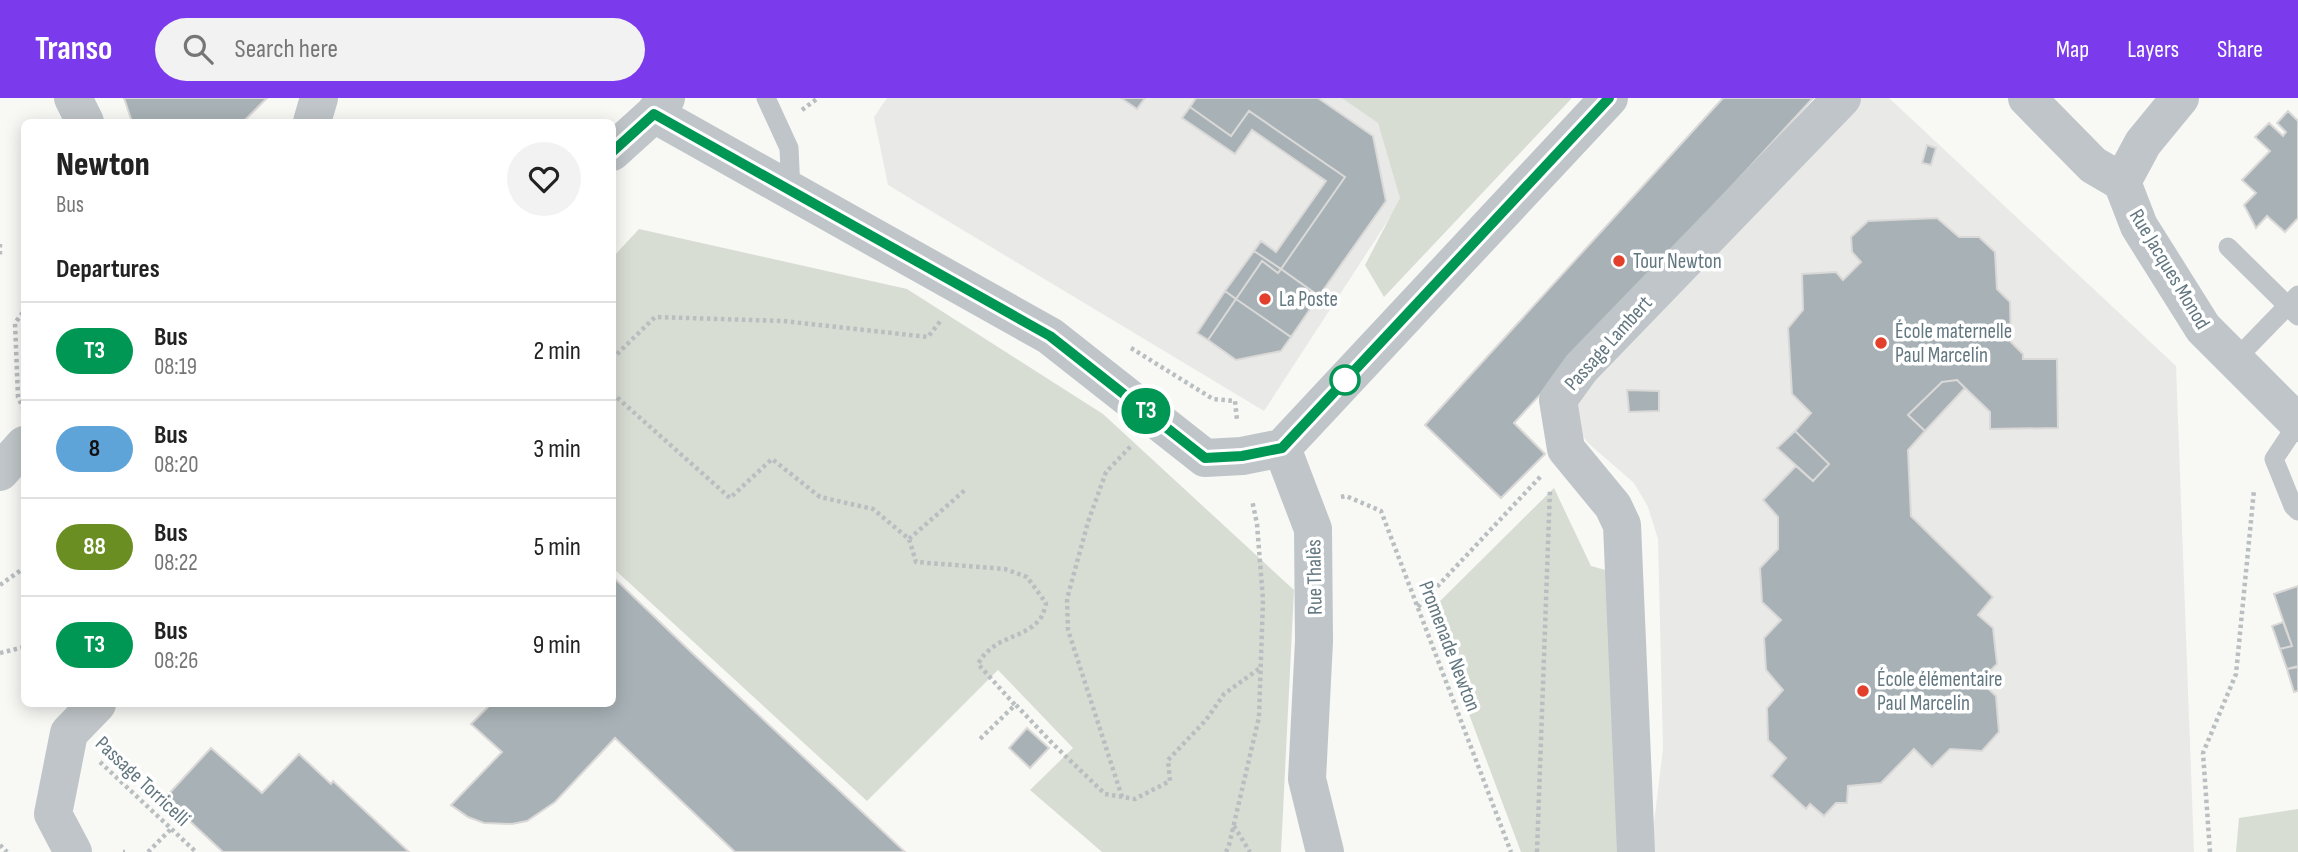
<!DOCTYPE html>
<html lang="en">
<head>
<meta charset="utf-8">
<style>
	body { margin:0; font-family:"Sofia Sans Condensed",sans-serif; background:#f2f2f2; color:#222; height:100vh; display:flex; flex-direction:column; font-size:26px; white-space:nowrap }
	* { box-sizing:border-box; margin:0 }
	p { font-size:23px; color:#767676 }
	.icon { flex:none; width:38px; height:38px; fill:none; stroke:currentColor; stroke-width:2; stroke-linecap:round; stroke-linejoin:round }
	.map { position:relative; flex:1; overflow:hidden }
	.drawer { position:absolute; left:21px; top:21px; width:595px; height:588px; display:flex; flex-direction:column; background:#fff; border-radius:10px; box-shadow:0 4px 18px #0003 }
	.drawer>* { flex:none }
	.badge { padding:0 14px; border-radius:23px; font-size:24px; line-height:46px }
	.map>.badge { position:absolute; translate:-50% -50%; box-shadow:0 0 0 4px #fff }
	h2 { padding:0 35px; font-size:26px; line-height:63px }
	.round { display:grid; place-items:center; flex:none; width:74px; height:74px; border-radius:37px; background:#f2f2f2 }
	.head { display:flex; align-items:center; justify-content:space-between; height:119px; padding:0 35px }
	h1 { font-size:33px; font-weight:800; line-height:52px }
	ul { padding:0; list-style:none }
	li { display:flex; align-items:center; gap:21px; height:98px; padding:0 35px; border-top:2px solid #e0e0e0 }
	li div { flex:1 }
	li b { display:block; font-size:26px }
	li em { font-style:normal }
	li .badge { min-width:77px; font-weight:700; text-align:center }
	header { display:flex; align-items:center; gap:42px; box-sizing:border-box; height:98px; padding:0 35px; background:#7c3aed; color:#fff }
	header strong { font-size:33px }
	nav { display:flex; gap:38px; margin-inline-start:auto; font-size:24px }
	.search { width:490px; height:63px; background:#f2f2f2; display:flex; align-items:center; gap:18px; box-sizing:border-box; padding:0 24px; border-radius:38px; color:#767676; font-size:26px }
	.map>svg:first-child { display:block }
	.built { fill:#e9e9e8 }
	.green { fill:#d8ddd4 }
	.building { fill:#a8b2b6; stroke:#dad9d7; stroke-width:2 }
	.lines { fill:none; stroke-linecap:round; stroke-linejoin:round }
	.path { stroke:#b9bec0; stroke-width:4.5; stroke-dasharray:3.5 3.5; stroke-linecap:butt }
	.lane { stroke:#bfc5c8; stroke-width:19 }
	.street { stroke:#bfc5c8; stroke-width:38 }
	.line-casing { stroke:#fff; stroke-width:16 }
	.line { stroke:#009654; stroke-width:10 }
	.poi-dot { fill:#e2402c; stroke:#fff; stroke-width:2.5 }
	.stop-dot { fill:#fff; stroke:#009654; stroke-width:3.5 }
	.labels { text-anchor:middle; stroke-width:7; stroke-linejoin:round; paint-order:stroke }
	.poi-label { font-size:21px; fill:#637780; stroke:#fff; text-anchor:start }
	.street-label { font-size:21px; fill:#637780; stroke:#fff }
</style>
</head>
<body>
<header>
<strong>Transo</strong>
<div class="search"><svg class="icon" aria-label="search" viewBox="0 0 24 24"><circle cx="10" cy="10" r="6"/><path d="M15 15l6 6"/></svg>Search here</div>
<nav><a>Map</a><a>Layers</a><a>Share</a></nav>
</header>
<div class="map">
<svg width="2298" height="754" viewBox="0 0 2298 754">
	<rect width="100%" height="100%" fill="#f8f8f5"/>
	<!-- built -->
	<path class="built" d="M887,0h475l75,47 -173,266 -376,-226 -14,-68z
		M1861,0h28l287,268 18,486h-539l-2,-21 10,-82 -5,-210 -10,-32 -14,-24 -46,-40 -15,-20v-25l217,-230z"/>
	<!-- green -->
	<path class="green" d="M1342,0h230l-188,199 -19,-32 35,-67 -22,-75z
		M639,131l268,60 196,125 191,176 -13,262h-179l-72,-62 43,-42 -75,-78 -131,131 -254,-233v-311z
		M1554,390l37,78 18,5 12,281h-100l-91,-241z
		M2298,711v43h-62l3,-34z"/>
	<!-- building -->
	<path class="building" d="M124,0h143l-24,24h-111z
		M1121,0h24l-8,11z
		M1196,0h122l55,38 13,65 -67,95 -38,-27 64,-92 -96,-66 -18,25 -41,-29z
		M1723,0h90l-299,325 31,31 -44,44 -76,-73z
		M1190,9l41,29 18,-25 96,66 -64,92 -27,-18 7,-10 15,11 50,-71 -74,-51 -17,24 -53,-36z
		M2288,13l10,10v97l-13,14 -18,-16 -11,12 -12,-23 12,-12 -14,-13 28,-29 -15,-14 14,-14 14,13 3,-4 -9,-9z
		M1927,47l9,3 -5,17 -9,-2z
		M1937,120l22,19h20l16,15 2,37 13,13 1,40 12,12v5h34l1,69 -68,1v-17l-33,-32 -15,2 -34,33 17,16 -17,19 3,66 82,81 -15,18 15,13 4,36 -17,17 16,15 3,36 -17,19 -32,-2 -18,18 -18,-18 -33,34 -33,3 -1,17h-11l-12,13 -14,-12 -4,5 -35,-33 15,-18 -18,-18 -1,-32 16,-18 -17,-20 -2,-32 17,-18 -19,-18 -2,-34 18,-19v-32l-15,-17 33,-34 17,15 16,-17 -34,-33 16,-18 -19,-19 -4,-66 15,-18 -1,-36 34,-2 7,8 18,-18 -9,-10 -1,-15 17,-16z
		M1254,153l27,18 -3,4 -16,-12 -26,38 -11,-8z
		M1262,163l16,12 3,-4 38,27 -28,41 -55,-38z
		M1225,193l11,8 -28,41 -11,-7z
		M1236,201l55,38 -10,14 -45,9 -28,-20z
		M1957,282l8,8 -40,43 -17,-16 34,-33z
		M1627,292l32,1v20l-30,1z
		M1795,333l34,33 -16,17 -36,-33z
		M612,478l78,75 215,201h-170l-120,-114 -60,64 -28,19 -15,3 -28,-1 -16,-6 -17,-12 51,-53 -31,-28 20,-20h121z
		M2298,488v81l-11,2 -7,-20 12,-3 -18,-52z
		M2283,524l9,24 -12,3 -8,-23z
		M2298,568v25l-4,1 -7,-23z
		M1027,630l22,20 -19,20 -21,-20z
		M211,650l51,45 37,-39 32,30 2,-3 76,71h-186l-58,-54z"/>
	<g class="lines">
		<!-- path -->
		<path class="path" d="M802,12l16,-12
			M0,146v11
			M1131,250l82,51 22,2 2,19
			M612,261l43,-42 128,4 145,16 14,-18
			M612,295l118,105 42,-39 48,38 53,12 36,30 7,23 89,7 22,8 19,26c-1,5 -3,12 -6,16 -17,21 -46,16 -62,45l37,41 -35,34
			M24,312l-6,-13 -3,-74 9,-12
			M1341,399l5,-1 35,15 130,341
			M909,441l56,-49
			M0,487l24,-17
			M1418,509l123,-131
			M0,555l24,-6
			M1016,607l37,39 52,50 30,5 35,-18 -2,-21 38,-40 18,-26 36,-26
			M100,664l96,90
			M1122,699l-54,-167 -1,-31 21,-77 18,-50 25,-26
			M1234,728l16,26
			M0,747l7,7
			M123,754h2
			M148,754l23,-23
			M1226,754l3,-7 30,-128 4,-117 -6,-76 -5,-24
			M1537,754l13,-363
			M2210,754l-7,-99 33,-79 18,-184"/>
		<!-- lane -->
		<path class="lane" d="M766,0l23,50 2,43
			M2228,149l70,69
			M2235,262l63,-65
			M2298,325l-24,36 19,47 5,5"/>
		<!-- street -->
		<path class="street" d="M73,0l12,24
			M2027,0l66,67 29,17
			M2180,0l-37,45 -21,39 17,44 64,102 95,95
			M654,16l396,222 155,122 37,-2 40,-8
			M312,24l7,-24
			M612,54l42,-38 12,-16
			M1282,350l327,-350
			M1282,350l31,81 1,112 -7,138 18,73
			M0,374l24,-27
			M73,754l-20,-38 16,-81 28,-29
			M1636,754l-14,-327 -9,-19 -47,-57 -8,-49 23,-32 261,-270"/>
	</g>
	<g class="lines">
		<defs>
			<path id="line" d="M612,54l42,-38 396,222 155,122 37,-2 40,-8 327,-350"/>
		</defs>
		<!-- line casing -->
		<use href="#line" class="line-casing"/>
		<!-- line -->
		<use href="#line" class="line"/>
	</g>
	<!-- markers -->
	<g class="poi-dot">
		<circle cx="1619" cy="163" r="7"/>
		<circle cx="1265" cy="201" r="7"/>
		<circle cx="1881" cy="245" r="7"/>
		<circle cx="1863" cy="593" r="7"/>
	</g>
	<circle class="stop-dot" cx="1345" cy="282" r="14"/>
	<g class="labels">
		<!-- poi labels -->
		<g class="poi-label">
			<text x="1633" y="170">Tour Newton</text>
			<text x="1279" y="208">La Poste</text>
			<text x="1895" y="240">École maternelle<tspan x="1895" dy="24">Paul Marcelin</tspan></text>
			<text x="1877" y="588">École élémentaire<tspan x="1877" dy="24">Paul Marcelin</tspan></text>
		</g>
		<!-- street labels -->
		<g class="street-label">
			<text transform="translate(2170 171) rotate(59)" y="7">Rue Jacques Monod</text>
			<text transform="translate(1608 245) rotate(-48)" y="7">Passage Lambert</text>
			<text transform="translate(1314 479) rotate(-91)" y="7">Rue Thalès</text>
			<text transform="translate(1450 548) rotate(69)" y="7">Promenade Newton</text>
			<text transform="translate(143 683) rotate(43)" y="7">Passage Torricelli</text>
		</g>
	</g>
</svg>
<b class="badge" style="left:1146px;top:313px;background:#009654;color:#fff">T3</b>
<section class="drawer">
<div class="head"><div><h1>Newton</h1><p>Bus</p></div><a class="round"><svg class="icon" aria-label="heart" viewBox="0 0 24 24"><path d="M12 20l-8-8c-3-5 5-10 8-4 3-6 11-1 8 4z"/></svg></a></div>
<h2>Departures</h2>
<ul>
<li><span class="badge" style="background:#009654;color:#fff">T3</span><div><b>Bus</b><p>08:19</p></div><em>2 min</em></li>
<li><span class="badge" style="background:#5fa4d9;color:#111">8</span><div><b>Bus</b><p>08:20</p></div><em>3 min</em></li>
<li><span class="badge" style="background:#6b8e23;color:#fff">88</span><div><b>Bus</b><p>08:22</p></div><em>5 min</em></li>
<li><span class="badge" style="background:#009654;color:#fff">T3</span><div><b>Bus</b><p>08:26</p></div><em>9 min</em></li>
</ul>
</section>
</div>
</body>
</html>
